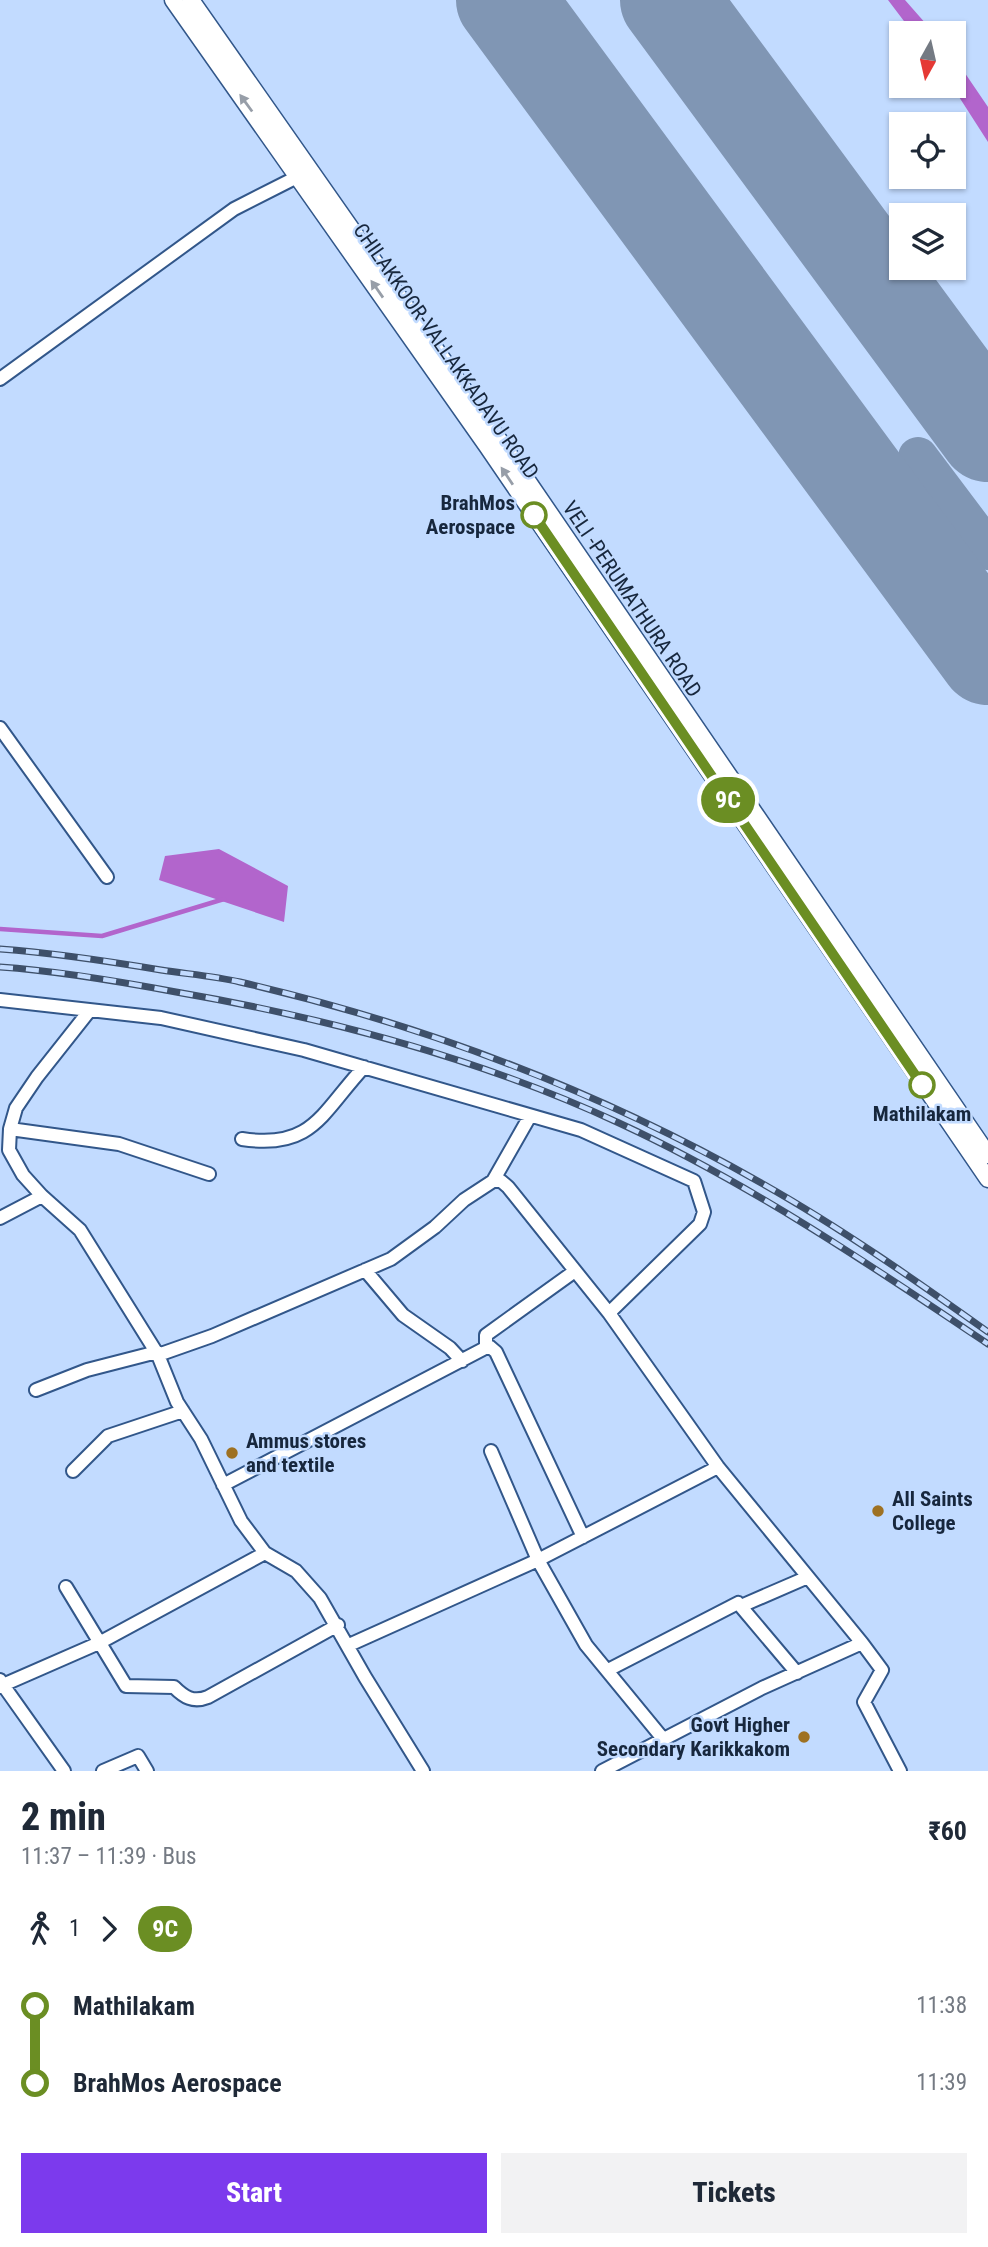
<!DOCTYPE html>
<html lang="en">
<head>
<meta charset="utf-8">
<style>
	body { margin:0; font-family:"Roboto Condensed",sans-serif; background:#f2f2f3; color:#1f2937; height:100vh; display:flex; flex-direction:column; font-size:26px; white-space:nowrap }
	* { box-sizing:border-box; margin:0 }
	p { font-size:23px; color:#747a83 }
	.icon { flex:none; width:38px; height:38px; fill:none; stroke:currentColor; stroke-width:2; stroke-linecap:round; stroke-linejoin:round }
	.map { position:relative; height:1771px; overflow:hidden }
	.details { display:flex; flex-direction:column; background:#fff; flex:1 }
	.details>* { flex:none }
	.badge { padding:0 14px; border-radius:23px; font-size:24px; line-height:46px }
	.needle { width:46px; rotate:188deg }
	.buttons { position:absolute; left:889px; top:21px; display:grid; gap:14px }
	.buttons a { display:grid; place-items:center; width:77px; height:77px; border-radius:0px; background:#fff; box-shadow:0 2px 5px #0004; font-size:35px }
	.map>.badge { position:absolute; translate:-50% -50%; box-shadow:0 0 0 4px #fff }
	.legs { display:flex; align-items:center; gap:10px; height:77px; padding:0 21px; font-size:23px }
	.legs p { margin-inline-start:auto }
	.head { display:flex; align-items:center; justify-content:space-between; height:119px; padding:0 21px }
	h1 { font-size:38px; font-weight:800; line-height:52px }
	.cta { display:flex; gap:14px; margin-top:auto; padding:14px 21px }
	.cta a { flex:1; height:80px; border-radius:0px; background:#7c3aed; color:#fff; font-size:28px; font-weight:800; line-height:80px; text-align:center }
	.cta a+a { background:#f2f2f3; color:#1f2937 }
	ul { padding:0 21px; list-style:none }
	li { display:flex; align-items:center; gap:24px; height:77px; font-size:26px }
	li i { display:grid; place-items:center; width:10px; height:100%; margin:0 9px; background:currentColor }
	li i::after { content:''; width:18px; height:18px; margin:-9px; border:5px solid; border-radius:50%; background:#fff }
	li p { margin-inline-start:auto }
	li:first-child i { background:linear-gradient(#0000 50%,currentColor 0) }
	li:last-child i { background:linear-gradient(currentColor 50%,#0000 0) }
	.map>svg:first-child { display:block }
	.water { fill:#b265cc }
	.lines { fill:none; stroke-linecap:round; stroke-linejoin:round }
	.stream { stroke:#b265cc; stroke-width:4.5 }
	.taxiway { stroke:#8096b4; stroke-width:40 }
	.runway { stroke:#8096b4; stroke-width:98 }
	.street-casing { stroke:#32578a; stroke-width:16 }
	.secondary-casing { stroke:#32578a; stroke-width:19 }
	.street { stroke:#fff; stroke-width:12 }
	.secondary { stroke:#fff; stroke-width:16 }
	.rail-casing { stroke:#3e506a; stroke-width:7 }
	.rail { stroke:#c2dbff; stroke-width:4.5; stroke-dasharray:13; stroke-linecap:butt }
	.oneway { fill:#979ea8 }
	.line-1-casing { stroke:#fff; stroke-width:16 }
	.line-1 { stroke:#6b8e23; stroke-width:10 }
	.stop-1-dot { fill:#fff; stroke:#6b8e23; stroke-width:3.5 }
	.poi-dot { fill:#9e7122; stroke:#c2dbff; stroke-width:2.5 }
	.labels { text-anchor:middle; stroke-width:5; stroke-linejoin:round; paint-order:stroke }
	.street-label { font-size:21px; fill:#17273d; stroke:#c2dbff }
	.stop-label { font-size:21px; font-weight:bold; fill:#17273d; stroke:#c2dbff; text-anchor:end }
	.poi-label { font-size:21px; font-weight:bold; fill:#17273d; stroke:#c2dbff; text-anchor:start }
</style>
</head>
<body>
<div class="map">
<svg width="988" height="1771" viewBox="0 0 988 1771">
	<rect width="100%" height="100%" fill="#c2dbff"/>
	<!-- water -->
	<path class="water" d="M888,0h17l29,33h-21z
		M954,57l34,50v35l-36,-56z
		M219,849l69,37 -4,36 -125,-42 6,-24z"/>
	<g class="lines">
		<!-- stream -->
		<path class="stream" d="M0,929l102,7 122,-37"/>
		<!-- taxiway -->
		<path class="taxiway" d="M918,457l70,93"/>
		<!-- runway -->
		<path class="runway" d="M505,0l483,656
			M669,0l319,433"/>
		<defs>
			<path id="street" d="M0,379l234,-170 65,-33
				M0,728l107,149
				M0,1000l161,18 143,32 277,80 113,51 10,31 -4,12 -91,89 109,154 144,176
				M90,1010l-53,67 -21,31 -6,21 -1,21 14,25 19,21 38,34 78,125 19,47 24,37 40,82 24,32 31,18 24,27 45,79 58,94
				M10,1129l109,15 90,30
				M242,1139c71,11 80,-27 122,-72
				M493,1181l37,-65
				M0,1218l42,-22
				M365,1270l38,45 47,33 12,13
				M486,1347v-12l89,-64
				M158,1355l54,-19 179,-77 44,-32 29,-27 29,-19h8l7,6 101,126
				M36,1390l51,-20 70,-18
				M491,1451l47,109 48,85 78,95
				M73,1471l35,-35 75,-25
				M223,1485l266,-139 7,6 87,185
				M66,1587l60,99 48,1c10,10 19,16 34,10l130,-72
				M741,1606l67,-29
				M349,1645l189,-85 180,-93
				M608,1670l130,-67 59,70
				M0,1680l3,5 96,-42 166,-90
				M0,1687l3,-2 61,86
				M103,1771l35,-15 9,15
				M602,1771l160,-83 100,-45 20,27 -18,32 36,69"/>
			<path id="secondary" d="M173,0l314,446 501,733
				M191,0l329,470 468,685"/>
		</defs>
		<!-- street casing -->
		<use href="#street" class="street-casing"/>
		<!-- secondary casing -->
		<use href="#secondary" class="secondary-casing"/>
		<!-- street -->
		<use href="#street" class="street"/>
		<!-- secondary -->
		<use href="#secondary" class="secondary"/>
		<defs>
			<path id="rail" d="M0,949c54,4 107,12 161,21 26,4 53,6 79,12 182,42 361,110 523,202 78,44 152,96 225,148
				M0,967c59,4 117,14 176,25 151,26 303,66 443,131 130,60 250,141 369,221"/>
		</defs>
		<!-- rail casing -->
		<use href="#rail" class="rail-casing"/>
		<!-- rail -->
		<use href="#rail" class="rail"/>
	</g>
	<!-- one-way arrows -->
	<defs><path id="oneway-solid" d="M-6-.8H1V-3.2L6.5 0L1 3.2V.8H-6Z" transform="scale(1.75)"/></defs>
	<g class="oneway">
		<use href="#oneway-solid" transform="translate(246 103) rotate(-126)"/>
		<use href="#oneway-solid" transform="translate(377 289) rotate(-125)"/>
		<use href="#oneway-solid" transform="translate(507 476) rotate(-124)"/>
	</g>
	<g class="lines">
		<defs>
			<path id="line-1" d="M534,515l388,570"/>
		</defs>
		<!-- line-1 casing -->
		<use href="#line-1" class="line-1-casing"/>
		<!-- line-1 -->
		<use href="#line-1" class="line-1"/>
	</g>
	<!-- markers -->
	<g class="stop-1-dot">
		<circle cx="534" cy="515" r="12"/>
		<circle cx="922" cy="1085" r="12"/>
	</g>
	<g class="poi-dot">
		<circle cx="232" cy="1453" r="7"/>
		<circle cx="878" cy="1511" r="7"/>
		<circle cx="804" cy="1737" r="7"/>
	</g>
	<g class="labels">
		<!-- street labels -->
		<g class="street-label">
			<text transform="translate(446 351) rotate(55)" y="7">CHILAKKOOR-VALLAKKADAVU ROAD</text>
			<text transform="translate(632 599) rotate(56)" y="7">VELI -PERUMATHURA ROAD</text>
		</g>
		<!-- stop labels -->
		<g class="stop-label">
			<text x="515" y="510">BrahMos<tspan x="515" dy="24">Aerospace</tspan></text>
			<text x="922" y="1121" text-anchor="middle">Mathilakam</text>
		</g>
		<!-- poi labels -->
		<g class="poi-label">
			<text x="246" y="1448">Ammus stores<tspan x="246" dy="24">and textile</tspan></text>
			<text x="892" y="1506">All Saints<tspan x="892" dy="24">College</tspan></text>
			<text x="790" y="1732" text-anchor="end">Govt Higher<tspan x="790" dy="24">Secondary Karikkakom</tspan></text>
		</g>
	</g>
</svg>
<div class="buttons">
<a><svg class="needle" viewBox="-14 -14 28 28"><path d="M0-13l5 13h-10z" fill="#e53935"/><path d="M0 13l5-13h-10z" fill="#747a83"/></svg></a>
<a><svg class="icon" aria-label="locate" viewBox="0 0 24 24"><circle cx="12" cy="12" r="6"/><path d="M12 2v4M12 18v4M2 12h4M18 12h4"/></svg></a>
<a><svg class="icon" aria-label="layers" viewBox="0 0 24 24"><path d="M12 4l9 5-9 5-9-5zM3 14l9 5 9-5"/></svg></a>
</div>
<b class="badge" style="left:728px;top:800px;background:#6b8e23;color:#fff">9C</b>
</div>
<section class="details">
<div class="head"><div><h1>2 min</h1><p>11:37 – 11:39 · Bus</p></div><b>₹60</b></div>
<div class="legs"><svg class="icon" aria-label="walk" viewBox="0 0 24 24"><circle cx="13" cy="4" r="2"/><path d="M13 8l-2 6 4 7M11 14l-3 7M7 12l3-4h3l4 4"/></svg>1<svg class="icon" aria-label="forward" viewBox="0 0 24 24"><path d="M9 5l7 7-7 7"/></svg><b class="badge" style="background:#6b8e23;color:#fff">9C</b></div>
<ul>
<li><i style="color:#6b8e23"></i><b>Mathilakam</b><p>11:38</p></li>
<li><i style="color:#6b8e23"></i><b>BrahMos Aerospace</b><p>11:39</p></li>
</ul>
<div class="cta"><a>Start</a><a>Tickets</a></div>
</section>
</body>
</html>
